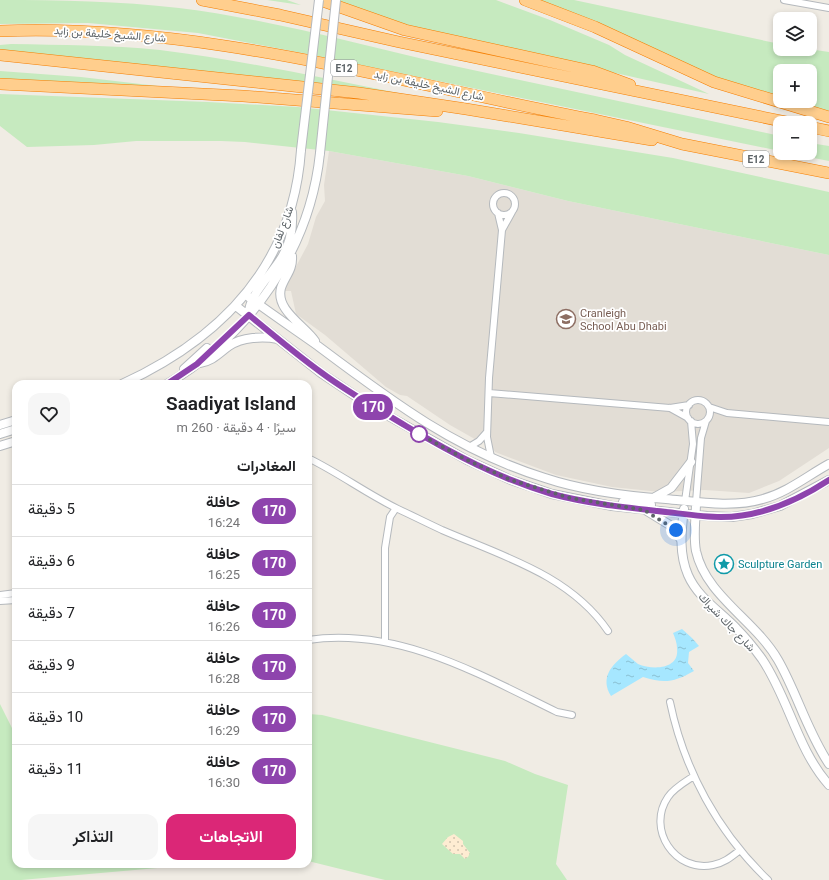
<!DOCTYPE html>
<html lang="ar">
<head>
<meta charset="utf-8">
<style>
	body { margin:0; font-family:Roboto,Vazirmatn,sans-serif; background:#f6f6f6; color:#202124; direction:rtl; height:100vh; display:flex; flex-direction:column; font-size:15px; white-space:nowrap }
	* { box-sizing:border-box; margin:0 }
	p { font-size:13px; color:#757577 }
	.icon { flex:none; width:22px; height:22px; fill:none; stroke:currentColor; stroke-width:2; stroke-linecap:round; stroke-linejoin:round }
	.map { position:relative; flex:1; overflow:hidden; direction:ltr }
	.details { position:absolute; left:12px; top:380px; width:300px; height:488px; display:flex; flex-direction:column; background:#fff; border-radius:12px; box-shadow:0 2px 6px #0003; direction:rtl }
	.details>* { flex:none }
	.badge { padding:0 8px; border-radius:13px; font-size:14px; line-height:26px }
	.fabs { position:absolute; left:773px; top:12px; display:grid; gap:8px }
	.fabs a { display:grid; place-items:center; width:44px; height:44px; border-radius:8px; background:#fff; box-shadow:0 2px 6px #0003; font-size:20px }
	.you { position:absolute; width:20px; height:20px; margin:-10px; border:3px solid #fff; border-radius:50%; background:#1a73e8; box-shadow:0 0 0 6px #1a73e833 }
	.map>.badge { position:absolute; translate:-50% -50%; box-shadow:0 0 0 2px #fff }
	h2 { padding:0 16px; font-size:15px; line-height:36px }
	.round { display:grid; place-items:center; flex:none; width:42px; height:42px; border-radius:12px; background:#f6f6f6 }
	.overview { display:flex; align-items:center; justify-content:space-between; height:68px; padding:0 16px }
	h1 { font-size:19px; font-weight:600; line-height:30px }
	.primary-button { display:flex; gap:8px; margin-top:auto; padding:8px 16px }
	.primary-button a { flex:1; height:46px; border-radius:12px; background:#db2777; color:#fff; font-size:16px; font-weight:600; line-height:46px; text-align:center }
	.primary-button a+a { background:#f6f6f6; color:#202124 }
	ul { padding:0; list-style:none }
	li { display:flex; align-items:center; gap:12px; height:52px; padding:0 16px; border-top:1px solid #e0e0e0 }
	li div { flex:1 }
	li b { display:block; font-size:15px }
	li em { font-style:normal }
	li .badge { min-width:44px; font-weight:700; text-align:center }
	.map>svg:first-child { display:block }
	.education { fill:#e2ddd5 }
	.green { fill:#c6eabf }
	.sand { fill:url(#sand-dots) }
	.water { fill:url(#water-ripples) }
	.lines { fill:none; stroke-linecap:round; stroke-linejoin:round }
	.minor-casing { stroke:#b5b9bd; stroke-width:8 }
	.tertiary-casing { stroke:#b5b9bd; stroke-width:10 }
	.motorway-casing { stroke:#f57e00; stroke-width:12 }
	.minor { stroke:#fff; stroke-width:6 }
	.tertiary { stroke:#fff; stroke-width:8 }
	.motorway { stroke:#ffce8d; stroke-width:11 }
	.tertiary-bridge-casing { stroke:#b5b9bd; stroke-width:10; stroke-linecap:butt }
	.tertiary-bridge { stroke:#fff; stroke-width:8 }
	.line-casing { stroke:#fff; stroke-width:9 }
	.line { stroke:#8e44ad; stroke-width:6 }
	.walk { stroke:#5c6367; stroke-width:4; stroke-dasharray:0 7.2 }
	.stop-dot { fill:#fff; stroke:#8e44ad; stroke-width:2 }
	.labels { text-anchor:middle; stroke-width:3.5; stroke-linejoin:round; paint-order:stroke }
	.shield { fill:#fff; stroke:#8d9295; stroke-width:1 }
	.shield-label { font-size:10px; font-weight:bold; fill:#5c6367 }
	.street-label { font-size:11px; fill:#5c6367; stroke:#fff }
	.education-label { font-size:11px; fill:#785e54; stroke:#fff; text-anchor:start }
	.culture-label { font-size:11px; fill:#0d838f; stroke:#fff; text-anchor:start }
</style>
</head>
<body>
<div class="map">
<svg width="829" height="880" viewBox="0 0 829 880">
	<defs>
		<pattern id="sand-dots" width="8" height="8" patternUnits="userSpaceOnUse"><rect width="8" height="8" fill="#feecd2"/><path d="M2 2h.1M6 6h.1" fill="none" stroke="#d1c3ae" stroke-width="1.8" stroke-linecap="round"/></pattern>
		<pattern id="water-ripples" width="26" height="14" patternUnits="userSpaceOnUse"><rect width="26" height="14" fill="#a6e7ff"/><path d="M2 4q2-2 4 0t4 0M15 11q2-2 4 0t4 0" fill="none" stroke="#8abfd2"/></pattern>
	</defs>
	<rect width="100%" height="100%" fill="#f0ece4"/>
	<!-- education -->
	<path class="education" d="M329,151l139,25 100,25 261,54v193l-50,33 -30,12 -44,-3 -45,2 -48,-5 -56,-12 -61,-23 -6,-9 -9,-1 -30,-17 -43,-29 -7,-1 -14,-8 -61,-52 -29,-21 -5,-23h-8l25,-47 8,-27 9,-16 -1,-16z"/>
	<!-- green -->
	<path class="green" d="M0,0c60,0 119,1 179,8 90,11 177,36 266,56 111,24 223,47 335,72v15l-478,-98 -104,-20 -110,-10 -88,1z
		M267,0h20l14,5z
		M322,0h174l54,20 59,25 16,10 84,39 -291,-65z
		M538,0h36l206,44v5h29l20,3v61l-42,-12h23v-30h-30v28l-48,-14z
		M11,44c50,1 99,1 149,6 83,10 166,29 248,45l-408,-42v-8z
		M0,71l81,6 85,10 -166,-8z
		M0,94l208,8 90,5 140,15 81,11 154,25 156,34v63l-261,-54 -100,-25 -139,-25 -84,-9 -24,-1h-85l-42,4 -67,2 -27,-21z
		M810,143l19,3v15l-41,-8h22z
		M0,704l16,32v128h187l-182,16h-21z
		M308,714l14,1 183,46 30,13 33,11 -12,79 11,16h-182l-77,-19z"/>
	<!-- sand -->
	<path class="sand" d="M454,834l9,7v3l7,9 -2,4 -3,2 -5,-5h-7l-11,-10 6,-7z"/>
	<!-- water -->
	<path class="water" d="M682,629l10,9 7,8 -10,6 -1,11 6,8c-20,11 -29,13 -51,6l-32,19c-11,-18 0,-31 15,-42 4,3 8,7 12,10 14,6 42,6 39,-16 0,-5 -2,-10 -4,-15z"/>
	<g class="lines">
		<defs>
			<path id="minor" d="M784,0l45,8
				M493 204a11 11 0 1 1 22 0a11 11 0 1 1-22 0Z
				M502,230l10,-18
				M489,393l181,15 19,-3
				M686 412a12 12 0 1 1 24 0a12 12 0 1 1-24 0Z
				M709,407l18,6 102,9
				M670,408l18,10
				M469,447l10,-6 8,-9
				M491,457l-4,-20 2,-59 13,-148 -4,-17
				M308,458c31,15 59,36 90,51 15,7 29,14 44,21 60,26 128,45 166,101
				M685,501l8,-57 -2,-23
				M696,502l5,-64 5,-17
				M0,595l16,-2
				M0,601l16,-1
				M308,640c90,-13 171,34 249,72l15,3
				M385,642v-94l5,-31 6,-9
				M670,702c14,68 48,130 98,178
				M694,776c-9,6 -20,12 -26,21 -22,32 7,76 45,68 11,-2 18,-8 27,-15"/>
			<path id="tertiary" d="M292,256c1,14 -7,20 -11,32 -6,22 24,38 34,53
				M246,295c24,18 48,34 72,51 72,54 139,105 227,132 39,13 80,18 121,21 32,3 66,9 97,0 25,-7 44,-23 66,-35
				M236,306l85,67 48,32 98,55 44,20 41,14 60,12 95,10 25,1 20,-3 28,-8 49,-26
				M249,315c-2,-18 24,-42 33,-58 8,-13 11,-29 10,-45
				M200,363c13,-2 19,-10 29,-17 13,-9 34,-10 49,-7
				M184,369l23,-21
				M122,384c100,-46 171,-118 179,-234
				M167,384c83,-49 143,-134 153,-231
				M0,425l16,-5
				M0,434l16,-5
				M0,446l16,-5
				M655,497l16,-9 20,-26
				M623,502l28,3
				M696,502c0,16 -3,33 0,49 10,45 59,69 82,109 19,33 29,71 51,104
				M684,509c-3,23 -5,45 4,66 10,23 32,36 49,54 9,9 17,19 25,30 27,40 35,90 67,126
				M647,511l26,16 8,13"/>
			<path id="motorway" d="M202,0l78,15 119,27 392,81
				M320,0l85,30 187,41 38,14
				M525,0l70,27 119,55 115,35
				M0,31c202,-8 398,52 595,89l31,7 56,17 147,29
				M0,55l359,38 107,16 186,31
				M0,84l243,12 194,15
				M810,127l19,4"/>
		</defs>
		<!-- minor casing -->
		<use href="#minor" class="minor-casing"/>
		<!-- tertiary casing -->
		<use href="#tertiary" class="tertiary-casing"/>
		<!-- motorway casing -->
		<use href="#motorway" class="motorway-casing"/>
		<!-- minor -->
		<use href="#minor" class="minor"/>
		<!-- tertiary -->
		<use href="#tertiary" class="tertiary"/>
		<!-- motorway -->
		<use href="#motorway" class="motorway"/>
		<defs>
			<path id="tertiary-bridge" d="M301,150l18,-150
				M320,153l16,-153"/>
		</defs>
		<!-- tertiary-bridge casing -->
		<use href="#tertiary-bridge" class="tertiary-bridge-casing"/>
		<!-- tertiary-bridge -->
		<use href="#tertiary-bridge" class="tertiary-bridge"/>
	</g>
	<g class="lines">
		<defs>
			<path id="line" d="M167,384l30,-20 52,-49c24,20 48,40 73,58 27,20 56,36 84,53 47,28 94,53 146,68 34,9 70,13 105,17 21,2 43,6 64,6 39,0 76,-16 108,-37"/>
		</defs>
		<!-- line casing -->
		<use href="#line" class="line-casing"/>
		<!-- line -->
		<use href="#line" class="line"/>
		<!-- walk -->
		<path class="walk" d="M419,434l-4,-2 52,28 44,20 59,18 74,12 32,20"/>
	</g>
	<!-- icons -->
	<defs>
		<symbol id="school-ring" viewBox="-11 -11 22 22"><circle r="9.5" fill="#fff" stroke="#8d6e63" stroke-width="1.5"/><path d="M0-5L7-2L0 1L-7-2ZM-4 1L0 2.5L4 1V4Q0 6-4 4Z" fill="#8d6e63"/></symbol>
		<symbol id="sight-ring" viewBox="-11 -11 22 22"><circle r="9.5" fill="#fff" stroke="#0f9aa8" stroke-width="1.5"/><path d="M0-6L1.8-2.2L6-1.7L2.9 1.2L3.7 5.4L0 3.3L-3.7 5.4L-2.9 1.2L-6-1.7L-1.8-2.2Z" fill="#0f9aa8"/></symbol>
	</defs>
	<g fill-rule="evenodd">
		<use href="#school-ring" x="555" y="308" width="22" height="22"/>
		<use href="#sight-ring" x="713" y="553" width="22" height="22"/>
	</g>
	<!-- markers -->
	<circle class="stop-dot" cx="419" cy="434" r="8"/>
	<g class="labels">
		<!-- shield labels -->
		<g class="shield">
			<rect x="331" y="60" width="26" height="16" rx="3"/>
			<rect x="743" y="151" width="26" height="16" rx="3"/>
		</g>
		<g class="shield-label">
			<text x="344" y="72">E12</text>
			<text x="756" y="163">E12</text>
		</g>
		<!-- street labels -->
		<g class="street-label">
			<text transform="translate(110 34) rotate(4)" y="4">شارع الشيخ خليفة بن زايد</text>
			<text transform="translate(429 85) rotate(12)" y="4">شارع الشيخ خليفة بن زايد</text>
			<text transform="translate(282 227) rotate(-69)" y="4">شارع لفان</text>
			<text transform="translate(727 622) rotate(46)" y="4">شارع جاك شيراك</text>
		</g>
		<!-- education labels -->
		<g class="education-label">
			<text x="580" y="317">Cranleigh<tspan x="580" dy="13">School Abu Dhabi</tspan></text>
		</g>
		<!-- culture labels -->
		<g class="culture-label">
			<text x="738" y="568">Sculpture Garden</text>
		</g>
	</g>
</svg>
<div class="fabs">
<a><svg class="icon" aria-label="layers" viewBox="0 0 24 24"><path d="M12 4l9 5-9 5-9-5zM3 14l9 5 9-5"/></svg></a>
<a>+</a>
<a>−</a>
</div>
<div class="you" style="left:676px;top:530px"></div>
<b class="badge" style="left:373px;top:407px;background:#8e44ad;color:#fff">170</b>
<section class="details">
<div class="overview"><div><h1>Saadiyat Island</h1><p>سيرًا · 4 دقيقة · 260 m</p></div><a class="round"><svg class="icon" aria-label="heart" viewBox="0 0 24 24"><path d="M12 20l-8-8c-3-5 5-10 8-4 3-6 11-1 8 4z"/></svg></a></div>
<h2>المغادرات</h2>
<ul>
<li><span class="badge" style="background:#8e44ad;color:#fff">170</span><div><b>حافلة</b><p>16:24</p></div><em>5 دقيقة</em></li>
<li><span class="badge" style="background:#8e44ad;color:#fff">170</span><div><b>حافلة</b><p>16:25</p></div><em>6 دقيقة</em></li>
<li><span class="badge" style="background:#8e44ad;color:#fff">170</span><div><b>حافلة</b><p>16:26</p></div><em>7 دقيقة</em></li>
<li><span class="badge" style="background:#8e44ad;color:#fff">170</span><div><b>حافلة</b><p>16:28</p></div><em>9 دقيقة</em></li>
<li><span class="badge" style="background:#8e44ad;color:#fff">170</span><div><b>حافلة</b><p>16:29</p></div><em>10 دقيقة</em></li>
<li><span class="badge" style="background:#8e44ad;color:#fff">170</span><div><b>حافلة</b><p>16:30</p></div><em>11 دقيقة</em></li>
</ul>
<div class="primary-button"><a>الاتجاهات</a><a>التذاكر</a></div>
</section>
</div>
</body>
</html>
